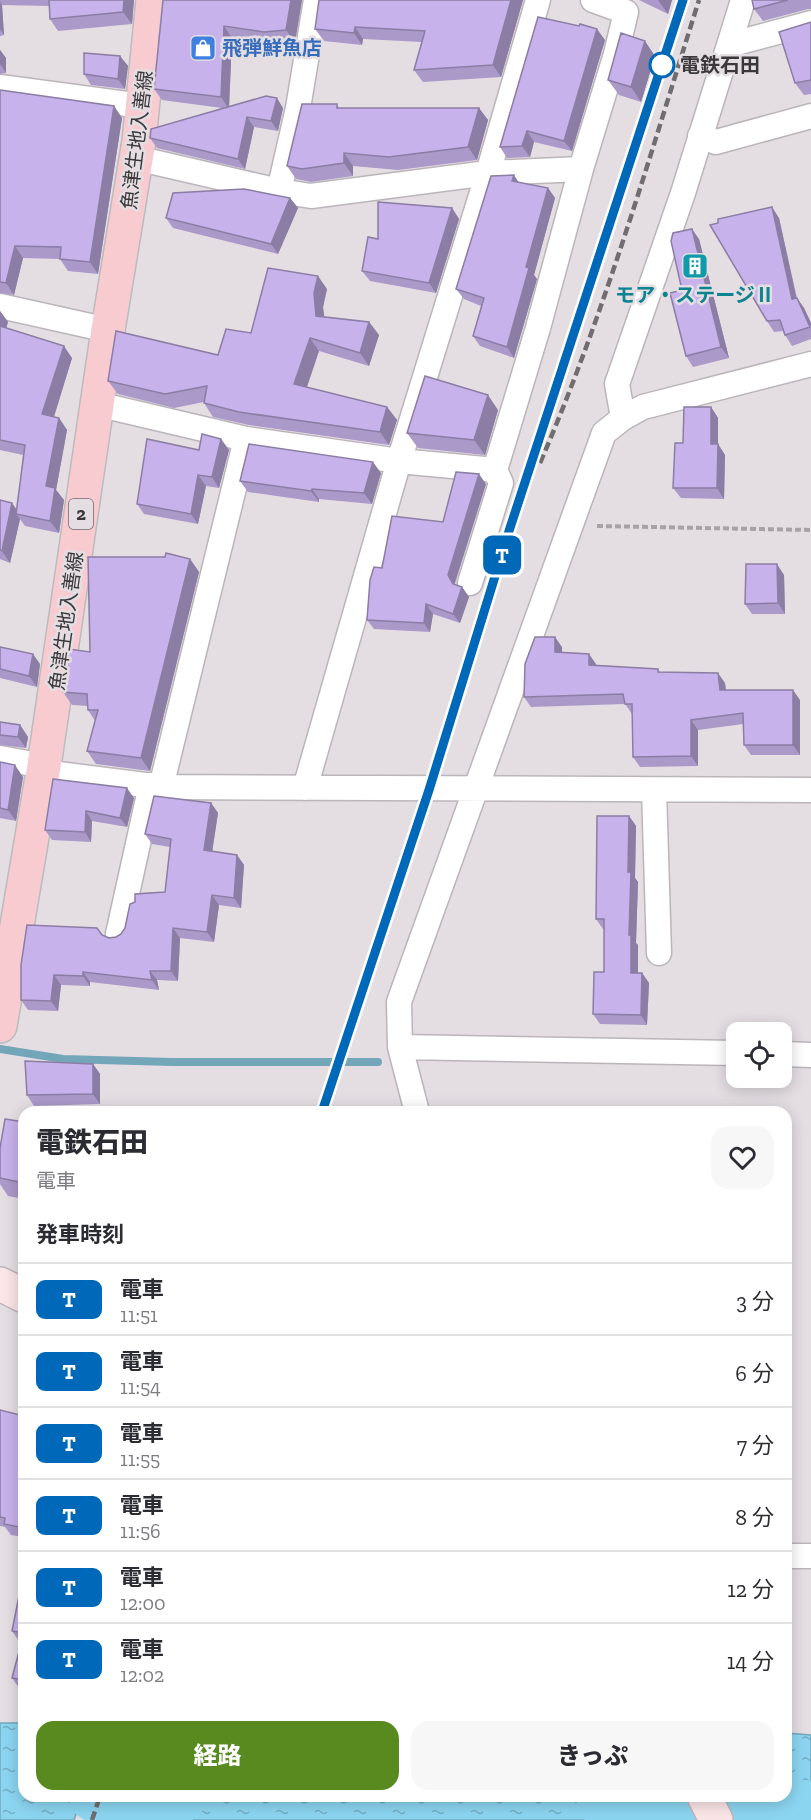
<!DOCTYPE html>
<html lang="ja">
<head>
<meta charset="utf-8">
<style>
	body { margin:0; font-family:"Zilla Slab","Noto Sans JP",serif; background:#f7f7f7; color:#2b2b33; height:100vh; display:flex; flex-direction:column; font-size:22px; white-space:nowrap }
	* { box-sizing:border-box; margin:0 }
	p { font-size:20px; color:#7c7c81 }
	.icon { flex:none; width:33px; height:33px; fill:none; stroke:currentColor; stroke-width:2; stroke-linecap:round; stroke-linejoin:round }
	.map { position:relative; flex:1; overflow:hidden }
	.drawer { position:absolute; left:18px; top:1106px; width:774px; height:696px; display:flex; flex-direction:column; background:#fff; border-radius:18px; box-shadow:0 3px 15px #0003 }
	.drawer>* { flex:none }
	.badge { padding:0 12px; border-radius:9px; font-size:21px; line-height:39px }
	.fabs { position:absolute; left:726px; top:1022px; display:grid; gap:12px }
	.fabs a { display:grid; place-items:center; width:66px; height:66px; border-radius:12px; background:#fff; box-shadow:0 3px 15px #0003; font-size:30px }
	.map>.badge { position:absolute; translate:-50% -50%; box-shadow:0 0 0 3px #fff }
	h2 { padding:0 18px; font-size:22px; line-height:54px }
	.round { display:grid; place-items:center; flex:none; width:63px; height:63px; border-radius:18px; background:#f7f7f7 }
	.summary { display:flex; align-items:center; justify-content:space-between; height:102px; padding:0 18px }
	h1 { font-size:28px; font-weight:800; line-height:45px }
	.primary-button { display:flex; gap:12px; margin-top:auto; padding:12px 18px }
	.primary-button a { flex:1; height:69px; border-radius:18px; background:#588a20; color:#fff; font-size:24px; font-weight:800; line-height:69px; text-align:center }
	.primary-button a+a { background:#f7f7f7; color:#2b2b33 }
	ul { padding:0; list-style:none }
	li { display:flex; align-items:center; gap:18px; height:72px; padding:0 18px; border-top:2px solid #e1e1e2 }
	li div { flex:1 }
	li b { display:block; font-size:22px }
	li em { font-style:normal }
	li .badge { min-width:66px; font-weight:700; text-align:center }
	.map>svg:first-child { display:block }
	.water { fill:url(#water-ripples); stroke:#74a6ba; stroke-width:1.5 }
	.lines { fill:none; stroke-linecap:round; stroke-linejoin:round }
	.stream { stroke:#74a6ba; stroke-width:8 }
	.river { stroke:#8cd5f1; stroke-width:51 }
	.street-casing { stroke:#bbb5ba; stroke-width:27 }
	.secondary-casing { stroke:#bbb5ba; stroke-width:36 }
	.primary-casing { stroke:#bcbbbc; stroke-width:36 }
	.path { stroke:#a7a2a6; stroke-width:4; stroke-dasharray:6 3; stroke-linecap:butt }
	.street { stroke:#fff; stroke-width:24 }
	.secondary { stroke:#fce5e7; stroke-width:33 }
	.primary { stroke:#f8cbd0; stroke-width:33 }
	.rail { stroke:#706c6f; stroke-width:4.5; stroke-dasharray:9 4.5; stroke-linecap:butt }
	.wall { fill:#ab99ca }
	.shaded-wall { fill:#8b7da4 }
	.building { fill:#c7b2eb; stroke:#8b7da4; stroke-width:1.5 }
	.line-casing { stroke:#fff; stroke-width:14 }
	.line { stroke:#0068b9; stroke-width:9 }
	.stop-dot { fill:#fff; stroke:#0068b9; stroke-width:3 }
	.labels { text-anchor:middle; stroke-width:5; stroke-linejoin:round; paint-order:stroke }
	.shield { fill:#e4dee3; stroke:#6e6a6d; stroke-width:1.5 }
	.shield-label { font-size:18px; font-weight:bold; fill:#3b383a }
	.shop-label { font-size:20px; font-weight:bold; fill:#366cbe; stroke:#e4dee3; text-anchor:start }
	.stop-label { font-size:20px; font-weight:bold; fill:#3b383a; stroke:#e4dee3; text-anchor:start }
	.street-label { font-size:20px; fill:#3b383a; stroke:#e4dee3 }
	.culture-label { font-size:20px; font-weight:bold; fill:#0d838f; stroke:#e4dee3 }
</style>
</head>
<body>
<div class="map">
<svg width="811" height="1820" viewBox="0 0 811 1820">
	<defs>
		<pattern id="water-ripples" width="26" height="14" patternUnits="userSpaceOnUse" patternTransform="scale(1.5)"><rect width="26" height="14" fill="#8cd5f1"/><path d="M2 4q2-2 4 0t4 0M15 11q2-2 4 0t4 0" fill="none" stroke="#74aec4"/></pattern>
	</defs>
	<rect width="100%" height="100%" fill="#e4dee3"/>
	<!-- water -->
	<path class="water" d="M0,1723h24v73h58l-8,24h-74z
		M786,1733l25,2v85h-65l-12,-24h52z
		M112,1796h557l12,24h-576z"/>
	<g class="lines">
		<!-- stream -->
		<path class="stream" d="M0,1049l63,10 109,3h206"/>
		<!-- river -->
		<path class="river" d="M94,1796l87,1
			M602,1801h132l77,5"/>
		<defs>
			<path id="street" d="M729,45l82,-22
				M0,87l142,19
				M700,136l16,6 95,-26
				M136,158l143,33 32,5 177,-23 50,-173
				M581,169l35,-115 10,-42 -33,-12
				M279,191l19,-83 18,-108
				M0,306l108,24
				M97,404l149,35 153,22 96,9 43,-142 43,-159 -93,4 -89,288 -94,327
				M623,418l-6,-34 66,-191 60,-193
				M470,583l31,-100 -6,-13
				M0,758l44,8
				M43,772l118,15 650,3
				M161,787l85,-348
				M654,790l5,163
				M118,934l33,-149
				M400,1047l336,6
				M782,1054l29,1
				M417,1112l-17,-65 -1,-45 205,-569 19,-15 20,-11 168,-43
				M786,1556h25"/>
			<path id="secondary" d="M0,1284l24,12
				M704,1796l12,24"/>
			<path id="primary" d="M0,1026l44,-260 64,-436 31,-189 14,-141"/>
		</defs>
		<!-- street casing -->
		<use href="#street" class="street-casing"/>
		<!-- secondary casing -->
		<use href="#secondary" class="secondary-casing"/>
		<!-- primary casing -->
		<use href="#primary" class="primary-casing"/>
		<!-- path -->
		<path class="path" d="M597,526l214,4"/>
		<!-- street -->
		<use href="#street" class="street"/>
		<!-- secondary -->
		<use href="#secondary" class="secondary"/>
		<!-- primary -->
		<use href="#primary" class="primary"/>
		<!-- rail -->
		<path class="rail" d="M540,463c65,-150 110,-308 159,-463
			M322,1112l106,-322 81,-259 174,-531
			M92,1820l8,-24"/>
	</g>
	<!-- wall -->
	<path class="wall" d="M0,0h134l-2,24 -74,7 -8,-12 -1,-13 -47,-1 2,30 -4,1z
		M302,0l-7,42 -23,1 -40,-5 -3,68 54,2 -5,23 -24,-4 -9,42 -88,-21 -7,-10 72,-30 -60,-8 -8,-11 9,-80z
		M523,0l-22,77 -78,5 -9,-12 8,-28 -59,-3 -1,6 -38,-4 -9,-12z
		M639,0h33l-4,14z
		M752,0h59v9h-3l-45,12 -9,-12z
		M811,22v72l-7,1 -9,-12z
		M605,40l-33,111 -38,-9 -4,15 -23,1 -7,-11z
		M0,50l6,8v15l-6,1z
		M120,56l8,10 -3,23 -34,-4 -7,-11z
		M655,56l-14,46 -22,-7 -11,-15z
		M0,90l114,16 8,12 -24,156 -30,-3 -8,-12 -37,-1 -9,37 -14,-2z
		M337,104l2,4h140l9,12 -11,40 -79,10 -45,-4v10l-42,6 -15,-3 -9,-13z
		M519,182l29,6 7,10 -21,77 3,4 -23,79 -34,-12 -7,-10 8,-30 -17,-7 -8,-10z
		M290,198l8,10 -20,46 -105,-26 -7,-10z
		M452,208l7,11 -23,74 -66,-12 -8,-10 16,-32z
		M779,218l18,80 7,10 7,15v16l-19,7 -7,-11 -2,-4 -9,1 -7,-11z
		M699,239l30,119 -36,9 -7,-11 -4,-66z
		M327,289l-4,18 1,10 45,5 10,13 -10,31 -50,-15 -12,36 80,20 10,13 -8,25 -140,-20 -36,-8 -9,-14v-1l-30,6 -56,-14 -10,-13 110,-26 33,-22z
		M0,311l8,11 -2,6 66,30 -18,59 5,1 8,12 -11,60 8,10 -5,33 -34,-7 -5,-7 -10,44 -10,-4v-59l12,3 5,7 6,-55 -23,-5z
		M711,407l7,11v26l7,11 -1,44 -43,-1 -8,-10 10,-45z
		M498,410l-13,45 -67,-7 -11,-15z
		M221,439l8,11 -10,38 -13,-2 -8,38 -54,-10 -7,-10 62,-54z
		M381,473l-9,31 -53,-5v3l-71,-10 -8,-11z
		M486,484l-31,100 7,3 7,10 -9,26 -27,-9 -3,18 -56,-3 -7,-9 76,-98z
		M190,559l9,13 -49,199 -54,-7 -9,-13 8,-30 -7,-11v-4l-16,-1 -9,-13 27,-40z
		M784,575l1,39h-33l-7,-10z
		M0,647l40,17 -3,23 -37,-9z
		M562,647v5l34,12v1l62,4 2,3 65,11 1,7 74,10v55h-49l-7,-10 -1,-21 -45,6v36l-58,1 -7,-10 -1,-43 -7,-10 -94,3 -7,-10z
		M0,722l20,3 8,12 -2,11 -26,-3z
		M0,762l23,15 -7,44 -16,-3z
		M53,779l81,19 -7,29 -35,-6 -1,21 -39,-2 -7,-10z
		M211,803l7,10 -6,38 25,4 7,10 -3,43 -22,-3 -5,37 -34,-4 -2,43 -21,-1 2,10 -69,-8v4l-29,-1 -3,26 -30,-1 -7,-10 76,-72 6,7 6,3 7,-1 5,-3 44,-42 5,-45 -18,-3 -7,-10z
		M629,816l7,10 -1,52 3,4 -2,61 2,2v28h4l7,10 -2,42 -47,-1 -7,-10 11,-42v-43h-1l-7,-10z
		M93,1064l7,10v30l-66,2 -7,-11z
		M24,1122v77l-16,-3 -8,-12v-36z
		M0,1410l24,6v121l-13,-2 -6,-8 -5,-1z
		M24,1564v125l-5,-1 -7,-10 9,-36 -2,-1 -7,-10 7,-35z"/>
	<!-- shaded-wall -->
	<path class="shaded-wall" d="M124,0h10l-2,24 -9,-12z
		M291,0h11l-7,42 -9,-12z
		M511,0h12l-22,77 -8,-12z
		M658,0h14l-4,14z
		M0,2l2,3 2,30 -4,-6z
		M224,26l8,12 -3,71 -8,-12z
		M355,27l8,12 -1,6 -8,-12z
		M597,29l8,11 -33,111 -8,-10z
		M645,41l10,15 -14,46 -10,-15z
		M0,50l6,8v15l-6,-9z
		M120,56l8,10 -3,23 -7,-10z
		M277,98l6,10 -5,23 -7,-10z
		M114,106l8,12 -24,156 -8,-12z
		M479,108l9,12 -11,40 -9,-13z
		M247,117l7,10 -9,42 -7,-10z
		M527,131l7,11 -4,15 -8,-11z
		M344,153l9,13v10l-9,-13z
		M514,175l7,11 -9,-5z
		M548,188l7,10 -21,77 3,4 -23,79 -7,-11 19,-80z
		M290,198l8,10 -20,46 -7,-10z
		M772,207l7,11 20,92 -7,-11z
		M452,208l7,11 -23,74 -7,-10z
		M692,229l7,10 30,119 -8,-11z
		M15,246l8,12 -9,37 -8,-12z
		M318,276l9,13 -4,18 3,23 -10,-14 -2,-23z
		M797,298l7,10 7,15v5z
		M0,311l8,11 -4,15 -4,-6z
		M369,322l10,13 -10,31 -9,-13z
		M310,338l9,13 -16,47 -9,-14z
		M64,346l8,12 -21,68 -9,-12z
		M488,395l10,15 -13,45 -11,-15z
		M387,407l10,13 -8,25 -9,-13z
		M711,407l7,11v26l7,11 -1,44 -7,-11 -6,-44z
		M59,418l8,12 -11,60 8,10 -5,33 -9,-12 -4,-35z
		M221,439l8,11 -10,38 -7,-11z
		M373,462l8,11 -9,31 -8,-11z
		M479,474l7,10 -32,101 -6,-10z
		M198,475l8,11 -8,38 -7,-10z
		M312,489l7,10v3l-8,-11z
		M12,503l8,12 -4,-1 4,5 -10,44 -8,-12z
		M190,559l9,13 -49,199 -9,-13z
		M777,564l7,11 1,39 -7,-11z
		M462,587l7,10 -9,26 -7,-9z
		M426,604l7,10 -3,18 -6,-9z
		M555,637l7,10v15l-7,-10z
		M33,654l7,10 -3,23 -8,-11z
		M589,654l7,10v11l-7,-10z
		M718,673l7,10 2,17 -7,-10z
		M793,690l7,10v55l-7,-10z
		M691,720l7,10v36l-7,-10z
		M20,725l8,12 -2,11 -8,-11z
		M15,765l8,12 -7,44 -8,-11z
		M127,788l7,10 -7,29 -7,-9z
		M211,803l7,10 -7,47 -7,-10z
		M86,811l6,10 -1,21 -6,-10z
		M629,816l7,10 -1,52 3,4 -2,61 2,2v38l-7,-10 -3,-101z
		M237,855l7,10 -3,43 -7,-10z
		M212,895l7,10 -5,37 -7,-10z
		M173,928l7,10 -2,43 -7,-10z
		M150,971l7,9 2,10 -7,-10z
		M83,972l7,10v4l-7,-10z
		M642,973l7,10 -2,42 -6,-10z
		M54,975l7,10 -3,26 -7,-10z
		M93,1064l7,10v30l-7,-10z"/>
	<!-- building -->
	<path class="building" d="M49,0h75l-1,12 -73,7z
		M163,0h128l-5,30 -22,2 -40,-6 -3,71 -67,-8z
		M319,0h192l-18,65 -79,5 11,-39 -70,-4 -1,6 -39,-4z
		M752,0h36l-34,9z
		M538,17l41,9 1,-2 17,5 -33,112 -37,-10 -5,15 -22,1z
		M811,22v58l-16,3 -16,-51z
		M621,33l24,8 -14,46 -23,-7z
		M84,53l36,3 -2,23 -34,-5z
		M0,90l114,16 -24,156 -30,-3 1,-12 -46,-1 -9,37 -6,-1z
		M266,96l11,2 -6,23 -24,-4 -9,42 -88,-21 1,-9z
		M302,104h35v4h142l-11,39 -79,10 -45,-4v10l-42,6 -15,-3z
		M514,175l-2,6 36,7 -22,79 3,1 -22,79 -34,-11 11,-38 -28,-9 35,-113z
		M244,189l46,9 -19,46 -105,-26 7,-25z
		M378,202l74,6 -23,75 -67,-12 6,-34 10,2z
		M772,207l20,92 5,-1 13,29 -25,8 -5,-15 -13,1 -57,-96 8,-2v-4z
		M692,229l29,118 -35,9 -16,-63 12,-3 -11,-49 2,-8z
		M268,268l50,8 -4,17 2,23 53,6 -9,31 -50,-15 -16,46 93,23 -7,25 -141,-20 -35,-9 3,-17 -42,8 -57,-13 8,-50 102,24 8,-26 25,4z
		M0,326l64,20 -22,68 17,4 -13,68 9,2 -5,33 -34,-7 9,-69 -25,-5z
		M425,376l63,19 -14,45 -67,-7z
		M684,407h27v37h7l-1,44h-44l2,-45h8z
		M202,434l19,5 -9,38 -14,-2 -7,39 -54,-10 10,-65 52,11z
		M249,444l124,18 -9,31 -52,-4 -1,2 -71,-10z
		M456,472l23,2 -31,101 5,9 9,3 -9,27 -27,-10 -2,19 -57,-3 3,-40 4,-13 8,1 10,-52 51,6z
		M0,500l12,3 -10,48 -2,-1z
		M166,553l24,6 -49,199 -54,-7 11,-41h-10l-1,-16 -24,-2 6,-43 21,3 -2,-95h77z
		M746,564h31l1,39 -33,1z
		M535,637h20v15l34,2v11l69,4v3l60,1 2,17h73v55h-49l-1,-32 -52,7v36l-58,1 -1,-53h-7l-2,-10 -99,3 1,-33z
		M0,647l33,7 -4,22 -29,-7z
		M0,722l20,3 -2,12 -18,-2z
		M0,762l15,3 -7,45 -8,-2z
		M53,779l74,9 -7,30 -34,-7 -1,21 -40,-2z
		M154,796l57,7 -7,47 33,5 -3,43 -22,-3 -5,37 -34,-4 -2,43h-21l2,9 -69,-8v4l-29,-1 -3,26 -30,-1v-35l6,-40 70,3 5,7 7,3 7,-1 5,-3 4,-6 5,-24 5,-2v-8l30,-2 6,-53 -26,-5z
		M597,816h32l-1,56h3l-2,63h2v38h11l-1,42 -48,-1 1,-42h10v-53h-8z
		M25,1061l68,3v30l-66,1z
		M5,1119l19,3v61l-24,-5v-30z
		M0,1410l24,6v112l-20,-4 1,-6 -5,-1z
		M24,1564v116l-12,-2 12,-45 -12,-2 7,-35z"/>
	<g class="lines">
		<defs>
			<path id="line" d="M322,1112l107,-322 80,-259 174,-531"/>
		</defs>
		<!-- line casing -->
		<use href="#line" class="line-casing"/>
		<!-- line -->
		<use href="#line" class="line"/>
	</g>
	<!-- icons -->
	<defs>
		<symbol id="shop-square" viewBox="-11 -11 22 22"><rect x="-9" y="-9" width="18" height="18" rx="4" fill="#3f7fe0" stroke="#e4dee3"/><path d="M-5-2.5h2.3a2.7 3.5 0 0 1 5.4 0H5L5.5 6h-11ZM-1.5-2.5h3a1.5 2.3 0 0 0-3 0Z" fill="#fff"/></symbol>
		<symbol id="building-square" viewBox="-11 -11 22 22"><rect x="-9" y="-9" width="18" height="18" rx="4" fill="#0f9aa8" stroke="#e4dee3"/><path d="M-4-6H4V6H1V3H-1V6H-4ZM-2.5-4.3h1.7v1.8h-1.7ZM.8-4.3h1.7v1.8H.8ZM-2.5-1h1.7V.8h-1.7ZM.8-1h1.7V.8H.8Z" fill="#fff"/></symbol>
	</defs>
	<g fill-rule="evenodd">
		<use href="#shop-square" x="188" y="33" width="30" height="30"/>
		<use href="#building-square" x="680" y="251" width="30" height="30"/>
	</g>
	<!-- markers -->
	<circle class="stop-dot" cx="662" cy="65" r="12"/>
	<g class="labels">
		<!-- shield labels -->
		<rect class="shield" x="69" y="499" width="24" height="30" rx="4.5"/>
		<g class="shield-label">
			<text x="81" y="520">2</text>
		</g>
		<!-- shop labels -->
		<g class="shop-label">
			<text x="222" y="55">飛弾鮮魚店</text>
		</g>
		<!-- stop labels -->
		<g class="stop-label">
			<text x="680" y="72">電鉄石田</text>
		</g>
		<!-- street labels -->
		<g class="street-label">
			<text transform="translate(137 140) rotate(-83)" y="7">魚津生地入善線</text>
			<text transform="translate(66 621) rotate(-82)" y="7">魚津生地入善線</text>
		</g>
		<!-- culture labels -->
		<g class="culture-label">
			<text x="695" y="302">モア・ステージⅡ</text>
		</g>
	</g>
</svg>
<div class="fabs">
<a><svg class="icon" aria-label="locate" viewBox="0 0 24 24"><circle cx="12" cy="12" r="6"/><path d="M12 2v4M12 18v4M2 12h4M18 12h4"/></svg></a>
</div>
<b class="badge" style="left:502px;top:555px;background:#0068b9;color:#fff">T</b>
<section class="drawer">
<div class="summary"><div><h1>電鉄石田</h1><p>電車</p></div><a class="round"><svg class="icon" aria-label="heart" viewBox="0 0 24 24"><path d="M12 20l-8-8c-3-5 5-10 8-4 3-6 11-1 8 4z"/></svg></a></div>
<h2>発車時刻</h2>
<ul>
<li><span class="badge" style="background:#0068b9;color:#fff">T</span><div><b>電車</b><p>11:51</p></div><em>3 分</em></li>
<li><span class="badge" style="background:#0068b9;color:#fff">T</span><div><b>電車</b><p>11:54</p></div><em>6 分</em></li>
<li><span class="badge" style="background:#0068b9;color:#fff">T</span><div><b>電車</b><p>11:55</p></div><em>7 分</em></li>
<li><span class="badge" style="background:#0068b9;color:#fff">T</span><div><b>電車</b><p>11:56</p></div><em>8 分</em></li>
<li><span class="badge" style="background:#0068b9;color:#fff">T</span><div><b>電車</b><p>12:00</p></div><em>12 分</em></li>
<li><span class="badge" style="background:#0068b9;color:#fff">T</span><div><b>電車</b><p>12:02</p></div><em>14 分</em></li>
</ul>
<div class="primary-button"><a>経路</a><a>きっぷ</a></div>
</section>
</div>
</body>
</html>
